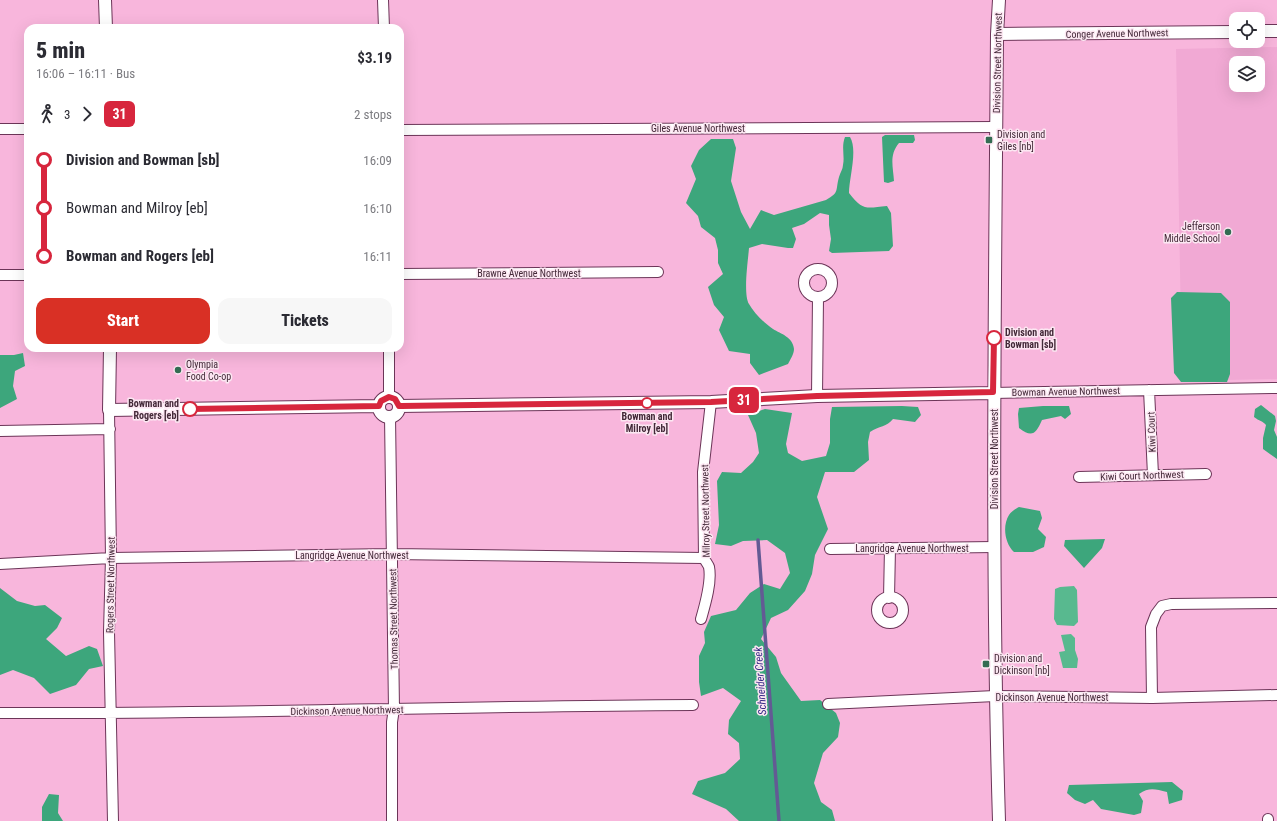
<!DOCTYPE html>
<html lang="en">
<head>
<meta charset="utf-8">
<style>
	body { margin:0; font-family:"Roboto Condensed",sans-serif; background:#f7f7f7; color:#2b2b33; height:100vh; display:flex; flex-direction:column; font-size:15px; white-space:nowrap }
	* { box-sizing:border-box; margin:0 }
	p { font-size:13px; color:#7c7c81 }
	.icon { flex:none; width:22px; height:22px; fill:none; stroke:currentColor; stroke-width:2; stroke-linecap:round; stroke-linejoin:round }
	.map { position:relative; flex:1; overflow:hidden }
	.sheet { position:absolute; left:24px; top:24px; width:380px; height:328px; display:flex; flex-direction:column; background:#fff; border-radius:12px; box-shadow:0 4px 16px #0002 }
	.sheet>* { flex:none }
	.badge { padding:0 8px; border-radius:6px; font-size:14px; line-height:26px }
	.tools { position:absolute; left:1229px; top:12px; display:grid; gap:8px }
	.tools a { display:grid; place-items:center; width:36px; height:36px; border-radius:8px; background:#fff; box-shadow:0 4px 16px #0002; font-size:20px }
	.map>.badge { position:absolute; translate:-50% -50%; box-shadow:0 0 0 2px #fff }
	.legs { display:flex; align-items:center; gap:6px; height:44px; padding:0 12px; font-size:13px }
	.legs p { margin-inline-start:auto }
	.summary { display:flex; align-items:center; justify-content:space-between; height:68px; padding:0 12px }
	h1 { font-size:22px; font-weight:800; line-height:30px }
	.action { display:flex; gap:8px; margin-top:auto; padding:8px 12px }
	.action a { flex:1; height:46px; border-radius:12px; background:#d93025; color:#fff; font-size:16px; font-weight:800; line-height:46px; text-align:center }
	.action a+a { background:#f7f7f7; color:#2b2b33 }
	ul { padding:0 12px; list-style:none }
	li { display:flex; align-items:center; gap:14px; height:48px; font-size:15px }
	li i { display:grid; place-items:center; width:6px; height:100%; margin:0 5px; background:currentColor }
	li i::after { content:''; width:10px; height:10px; margin:-5px; border:3px solid; border-radius:50%; background:#fff }
	li p { margin-inline-start:auto }
	li:first-child i { background:linear-gradient(#0000 50%,currentColor 0) }
	li:last-child i { background:linear-gradient(currentColor 50%,#0000 0) }
	.map>svg:first-child { display:block }
	.built { fill:#f1a9d4; fill-rule:evenodd }
	.green { fill:#58b98f }
	.forest { fill:#3da67c }
	.lines { fill:none; stroke-linecap:round; stroke-linejoin:round }
	.stream { stroke:#635a94; stroke-width:3.5 }
	.minor-casing { stroke:#6c3558; stroke-width:12 }
	.tertiary-casing { stroke:#6c3558; stroke-width:14 }
	.minor { stroke:#fff; stroke-width:10 }
	.tertiary { stroke:#fff; stroke-width:12 }
	.line-1-casing { stroke:#fff; stroke-width:9 }
	.line-1 { stroke:#d7263d; stroke-width:6 }
	.poi-dot { fill:#346c53; stroke:#fce7f2; stroke-width:1.5 }
	.stop-1-dot { fill:#fff; stroke:#d7263d; stroke-width:2 }
	.labels { text-anchor:middle; stroke-width:3; stroke-linejoin:round; paint-order:stroke }
	.street-label { font-size:10px; fill:#432938; stroke:#fce7f2 }
	.poi-label { font-size:10px; fill:#432938; stroke:#fce7f2; text-anchor:start }
	.stop-label { font-size:10px; font-weight:bold; fill:#432938; stroke:#fce7f2; text-anchor:start }
	.water-label { font-size:11px; font-style:italic; fill:#382b86; stroke:#fce7f2 }
</style>
</head>
<body>
<div class="map">
<svg width="1277" height="821" viewBox="0 0 1277 821">
	<rect width="100%" height="100%" fill="#f8b6dc"/>
	<!-- built -->
	<path class="built" d="M1277,47v332l-95,2 -6,-332zM1236,63h22v22h-22z"/>
	<!-- green -->
	<path class="green" d="M1074,586l3,4 1,32 -4,4 -17,-1 -3,-6 1,-30 5,-2z
		M1071,634l4,4v12l3,9 -1,9h-14l-4,-16 6,-1 -4,-16z"/>
	<!-- forest -->
	<path class="forest" d="M885,135h29l1,5 -2,3h-14c-10,12 -6,23 -5,38l-6,2 -4,-1 -2,-45z
		M845,137h5c8,13 -1,41 -1,56 14,18 17,15 38,13l4,7 2,33 -4,5 -57,2 -3,-2 2,-12 -2,-14v-10l-9,-2 -16,11 -12,4 4,11 -3,9h-5l-26,-4 -13,4c-1,13 -6,46 0,56 5,9 15,19 24,25 8,5 20,8 21,20 0,5 -4,11 -6,15l-29,11 -9,-12v-9l-21,-3 -10,-21 5,-13 -10,-12 -6,-18 15,-13 -5,-11v-13l-3,-12 -14,-11 -3,-11 -12,-13 10,-24 -5,-13 8,-16 12,-11h22l3,9 -5,33 10,31 9,17 11,-19 13,5 52,-15c14,-8 9,-9 13,-23 1,-4 4,-8 4,-12 2,-9 -2,-18 2,-28z
		M1177,292l44,1 9,9v72l-3,8h-46l-7,-9 -3,-75z
		M23,353l2,13 -10,5 -2,15 4,13 -17,9v-53h14z
		M1261,405l14,11 1,5 -2,9 3,7v22l-14,-10v-11l3,-13c-3,-4 -7,-4 -12,-8l1,-8z
		M902,406l16,1 3,8 -6,7 -22,-3c-6,8 -14,7 -23,13l-2,10 1,18 -15,12h-29l-8,25 11,32 -13,26 -3,19 -7,17 -17,19 -17,8 -10,21 15,18 5,16 20,28 19,-1 16,13 4,10 -2,14 -15,16 -9,30 7,19 11,8 3,11h-96l-13,-12 -34,-15 6,-13 27,-8 15,-14 -1,-16 -11,-9 1,-14 12,-19 -18,-13 -22,8 -2,-14v-26l6,-13 -1,-11 7,-16 25,-6 14,-17 14,-9 16,5 10,-16 -5,-20 -18,-13 -24,1 -12,5 -16,-2 4,-19 -2,-44 5,-9 19,1 12,-11 6,-9 -3,-20 -8,-18 17,-6 27,4 -6,31 2,9 14,8 24,-5 4,-13v-24l2,-12z
		M1043,406h26l2,8 -6,5 -4,-3 -19,4c-6,14 -10,18 -23,8l-1,-14 1,-6z
		M1019,507l21,4 2,7 -4,11 8,8 -2,10 -11,5h-19c-9,-8 -12,-26 -5,-37 2,-3 6,-6 10,-8z
		M1105,539l-3,9 -18,20 -20,-22 1,-6z
		M0,588l17,13 18,5 10,-1 17,13 -5,10 -11,11 20,17 23,-10 8,3 6,17 -14,3 -13,16 -26,9 -16,-16 -21,-8 -13,5z
		M1172,782l11,9 -1,9 -13,4 -2,-12c-12,-3 -18,-5 -28,2l4,7 -2,12 -7,2 -33,-6 -8,-9 -8,4 -10,-4 -8,-7 2,-8z
		M49,794l10,1 -1,18 5,8h-21v-14z"/>
	<g class="lines">
		<!-- stream -->
		<path class="stream" d="M758,540l21,281"/>
		<defs>
			<path id="minor" d="M383,0l1,28
				M0,129h28
				M400,130l596,-3
				M804 283a14 14 0 1 1 28 0a14 14 0 1 1-28 0Z
				M400,274l258,-2
				M0,275h28
				M1149,390l4,85
				M993,393l284,-5
				M817,396l1,-99
				M389,397v-49
				M109,410l2,148 -2,74 4,189
				M390,416l4,293 -2,13v99
				M0,431l110,-2
				M1079,477l127,-3
				M830,549l165,-2
				M0,564l111,-6 281,-4 312,4
				M877 610a13 13 0 1 1 26 0a13 13 0 1 1-26 0Z
				M889,598l1,-50
				M701,619c4,-14 11,-37 8,-52 -1,-3 -4,-6 -5,-9l-1,-86 8,-70
				M1152,698l-1,-71 5,-13 6,-8 9,-2 106,-1
				M828,704l167,-8 157,2 125,-3
				M0,713c231,1 462,-7 693,-8
				M1268,821v-2"/>
			<path id="tertiary" d="M105,0l1,28
				M999,0l-2,34c-2,263 -6,525 2,787
				M1258,31h19
				M997,34l239,-2
				M110,348l-1,62 270,-4
				M379 407a10 10 0 1 1 20 0a10 10 0 1 1-20 0Z
				M399,406l312,-4 106,-6 176,-3"/>
		</defs>
		<!-- minor casing -->
		<use href="#minor" class="minor-casing"/>
		<!-- tertiary casing -->
		<use href="#tertiary" class="tertiary-casing"/>
		<!-- minor -->
		<use href="#minor" class="minor"/>
		<!-- tertiary -->
		<use href="#tertiary" class="tertiary"/>
	</g>
	<g class="lines">
		<defs>
			<path id="line-1" d="M190,409l189,-3 2,-5 8,-4 6,2 4,7h2l310,-4 106,-6 176,-4 1,-54"/>
		</defs>
		<!-- line-1 casing -->
		<use href="#line-1" class="line-1-casing"/>
		<!-- line-1 -->
		<use href="#line-1" class="line-1"/>
	</g>
	<!-- markers -->
	<g class="poi-dot">
		<rect x="985" y="136" width="8" height="8" rx="2"/>
		<circle cx="1228" cy="232" r="4"/>
		<circle cx="178" cy="370" r="4"/>
		<rect x="982" y="660" width="8" height="8" rx="2"/>
	</g>
	<g class="stop-1-dot">
		<circle cx="994" cy="338" r="7"/>
		<circle cx="647" cy="403" r="5"/>
		<circle cx="190" cy="409" r="7"/>
	</g>
	<g class="labels">
		<!-- street labels -->
		<g class="street-label">
			<text transform="translate(1117 33) rotate(-1)" y="4">Conger Avenue Northwest</text>
			<text transform="translate(997 63) rotate(-89)" y="4">Division Street Northwest</text>
			<text x="698" y="132">Giles Avenue Northwest</text>
			<text x="529" y="277">Brawne Avenue Northwest</text>
			<text transform="translate(1066 391) rotate(-1)" y="4">Bowman Avenue Northwest</text>
			<text transform="translate(1151 432) rotate(-92)" y="4">Kiwi Court</text>
			<text transform="translate(994 459) rotate(-90)" y="4">Division Street Northwest</text>
			<text transform="translate(1142 475) rotate(-2)" y="4">Kiwi Court Northwest</text>
			<text transform="translate(705 511) rotate(-91)" y="4">Milroy Street Northwest</text>
			<text x="912" y="552">Langridge Avenue Northwest</text>
			<text x="352" y="559">Langridge Avenue Northwest</text>
			<text transform="translate(110 585) rotate(-89)" y="4">Rogers Street Northwest</text>
			<text transform="translate(393 619) rotate(-91)" y="4">Thomas Street Northwest</text>
			<text x="1052" y="701">Dickinson Avenue Northwest</text>
			<text transform="translate(347 710) rotate(-1)" y="4">Dickinson Avenue Northwest</text>
		</g>
		<!-- poi labels -->
		<g class="poi-label">
			<text x="997" y="138">Division and<tspan x="997" dy="12">Giles [nb]</tspan></text>
			<text x="1220" y="230" text-anchor="end">Jefferson<tspan x="1220" dy="12">Middle School</tspan></text>
			<text x="186" y="368">Olympia<tspan x="186" dy="12">Food Co-op</tspan></text>
			<text x="994" y="662">Division and<tspan x="994" dy="12">Dickinson [nb]</tspan></text>
		</g>
		<!-- stop labels -->
		<g class="stop-label">
			<text x="1005" y="336">Division and<tspan x="1005" dy="12">Bowman [sb]</tspan></text>
			<text x="179" y="407" text-anchor="end">Bowman and<tspan x="179" dy="12">Rogers [eb]</tspan></text>
			<text x="647" y="420" text-anchor="middle">Bowman and<tspan x="647" dy="12">Milroy [eb]</tspan></text>
		</g>
		<!-- water labels -->
		<g class="water-label">
			<text transform="translate(760 681) rotate(-94)" y="4">Schneider Creek</text>
		</g>
	</g>
</svg>
<div class="tools">
<a><svg class="icon" aria-label="locate" viewBox="0 0 24 24"><circle cx="12" cy="12" r="6"/><path d="M12 2v4M12 18v4M2 12h4M18 12h4"/></svg></a>
<a><svg class="icon" aria-label="layers" viewBox="0 0 24 24"><path d="M12 4l9 5-9 5-9-5zM3 14l9 5 9-5"/></svg></a>
</div>
<b class="badge" style="left:744px;top:400px;background:#d7263d;color:#fff">31</b>
<section class="sheet">
<div class="summary"><div><h1>5 min</h1><p>16:06 – 16:11 · Bus</p></div><b>$3.19</b></div>
<div class="legs"><svg class="icon" aria-label="walk" viewBox="0 0 24 24"><circle cx="13" cy="4" r="2"/><path d="M13 8l-2 6 4 7M11 14l-3 7M7 12l3-4h3l4 4"/></svg>3<svg class="icon" aria-label="forward" viewBox="0 0 24 24"><path d="M9 5l7 7-7 7"/></svg><b class="badge" style="background:#d7263d;color:#fff">31</b><p>2 stops</p></div>
<ul>
<li><i style="color:#d7263d"></i><b>Division and Bowman [sb]</b><p>16:09</p></li>
<li><i style="color:#d7263d"></i><span>Bowman and Milroy [eb]</span><p>16:10</p></li>
<li><i style="color:#d7263d"></i><b>Bowman and Rogers [eb]</b><p>16:11</p></li>
</ul>
<div class="action"><a>Start</a><a>Tickets</a></div>
</section>
</div>
</body>
</html>
